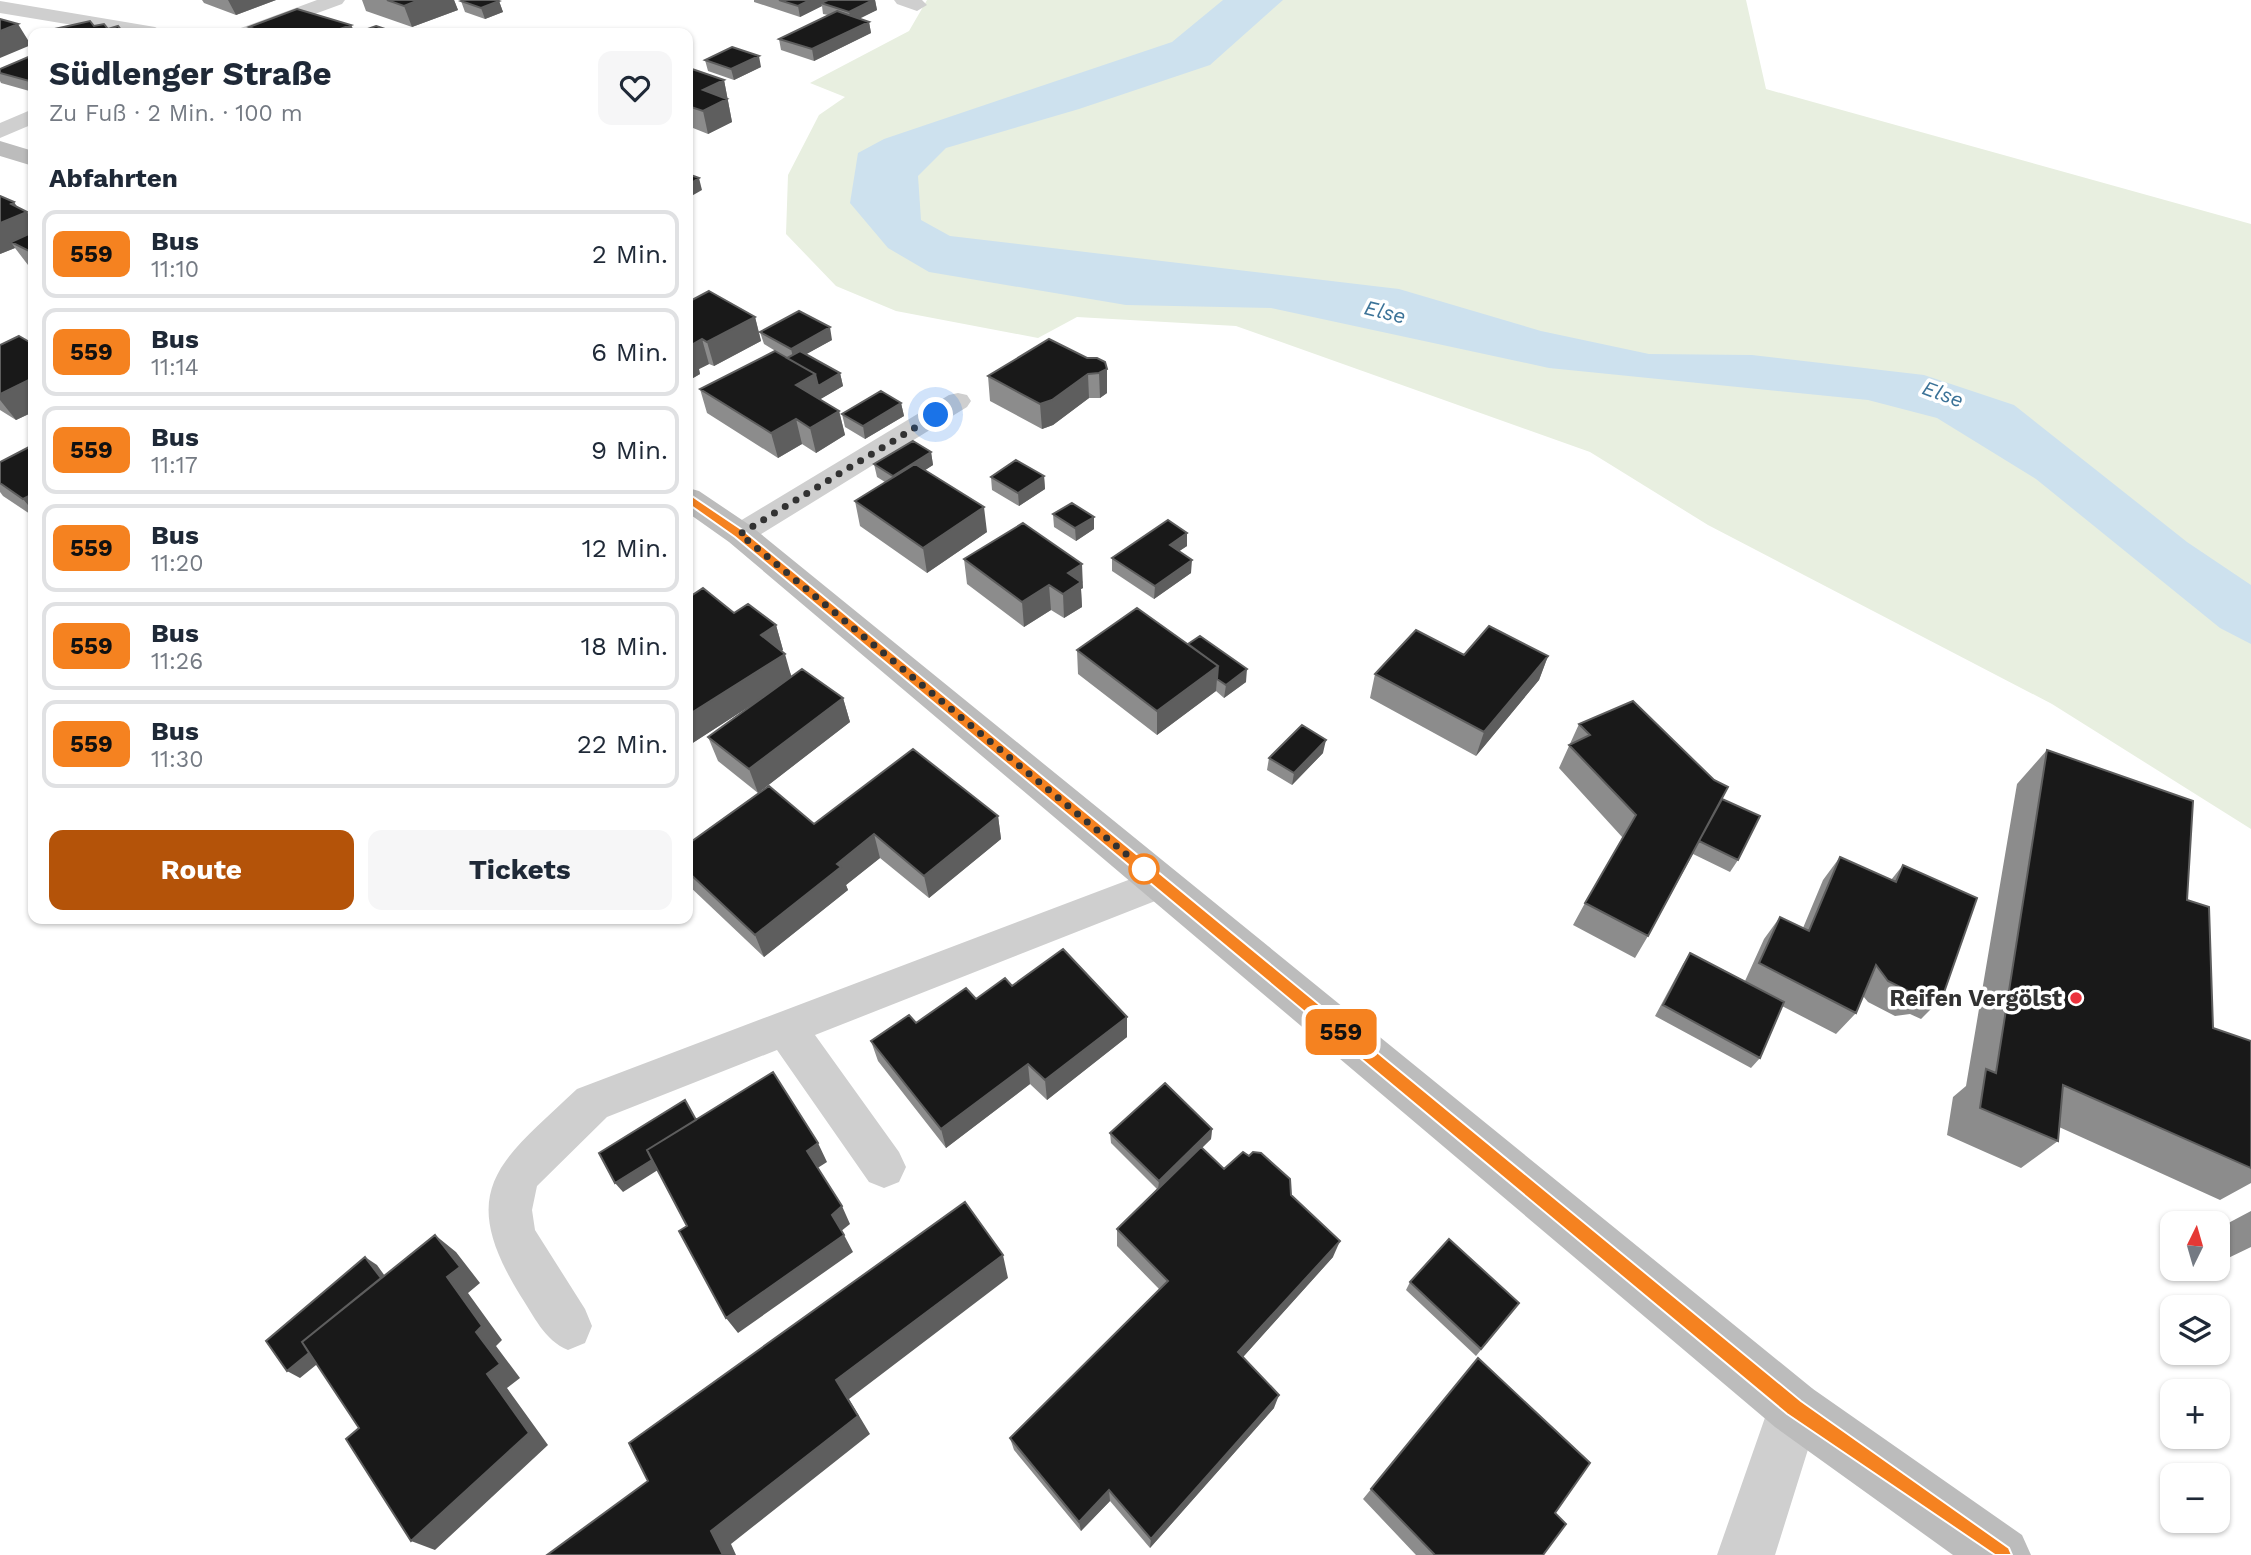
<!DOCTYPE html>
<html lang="de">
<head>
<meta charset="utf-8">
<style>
	body { margin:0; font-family:"Work Sans",sans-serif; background:#f6f6f7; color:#1f2937; height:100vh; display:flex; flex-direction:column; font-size:26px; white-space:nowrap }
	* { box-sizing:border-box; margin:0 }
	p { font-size:23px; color:#747a83 }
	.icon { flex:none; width:38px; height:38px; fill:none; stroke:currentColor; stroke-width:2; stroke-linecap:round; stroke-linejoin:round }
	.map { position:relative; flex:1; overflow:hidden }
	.panel { position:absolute; left:28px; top:28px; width:665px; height:896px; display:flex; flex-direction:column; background:#fff; border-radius:14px; box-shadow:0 2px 5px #0004 }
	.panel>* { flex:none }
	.badge { padding:0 14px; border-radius:10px; font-size:24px; line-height:46px }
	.needle { width:46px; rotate:5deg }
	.tools { position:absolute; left:2160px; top:1211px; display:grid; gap:14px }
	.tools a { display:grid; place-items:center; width:70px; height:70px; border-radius:14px; background:#fff; box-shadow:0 2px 5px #0004; font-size:35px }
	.you { position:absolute; width:35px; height:35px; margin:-18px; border:5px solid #fff; border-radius:50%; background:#1a73e8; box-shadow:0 0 0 10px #1a73e833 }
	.map>.badge { position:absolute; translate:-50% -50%; box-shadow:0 0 0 4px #fff }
	h2 { padding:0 21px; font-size:26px; line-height:63px }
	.round { display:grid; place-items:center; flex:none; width:74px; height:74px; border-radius:14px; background:#f6f6f7 }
	.head { display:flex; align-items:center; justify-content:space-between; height:119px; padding:0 21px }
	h1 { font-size:33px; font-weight:700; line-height:52px }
	.primary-button { display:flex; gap:14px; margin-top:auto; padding:14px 21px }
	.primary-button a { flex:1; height:80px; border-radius:14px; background:#b45309; color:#fff; font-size:28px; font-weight:700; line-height:80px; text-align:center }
	.primary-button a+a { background:#f6f6f7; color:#1f2937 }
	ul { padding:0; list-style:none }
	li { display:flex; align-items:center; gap:21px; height:88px; margin:0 14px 10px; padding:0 7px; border:4px solid #e0e1e3; border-radius:14px }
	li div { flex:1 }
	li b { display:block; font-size:26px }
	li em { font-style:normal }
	li .badge { min-width:77px; font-weight:700; text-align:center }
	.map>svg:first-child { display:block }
	.green { fill:#e8efe0 }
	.water { fill:#cde1ee }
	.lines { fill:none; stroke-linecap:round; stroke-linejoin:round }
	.service { fill:#cfcfcf; fill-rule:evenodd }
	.minor { fill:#cfcfcf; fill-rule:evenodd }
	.secondary { fill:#bcbcbc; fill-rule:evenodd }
	.wall { fill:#8c8c8c }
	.shaded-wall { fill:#5e5e5e }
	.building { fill:#191919; stroke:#5e5e5e; stroke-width:2 }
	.line { fill:#f58220; stroke:#fff; stroke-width:2 }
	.walk { stroke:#323232; stroke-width:7; stroke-dasharray:0 12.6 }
	.stop-dot { fill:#fff; stroke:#f58220; stroke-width:3.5 }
	.poi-dot { fill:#eb323d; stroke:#fff; stroke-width:2.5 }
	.labels { text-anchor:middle; stroke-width:7; stroke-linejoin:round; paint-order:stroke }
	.far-water-label { font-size:21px; font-style:italic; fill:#3c7398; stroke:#fff }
	.poi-label { font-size:23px; font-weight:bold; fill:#323232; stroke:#fff; text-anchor:end }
</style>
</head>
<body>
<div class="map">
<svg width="2251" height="1555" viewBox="0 0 2251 1555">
	<rect width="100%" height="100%" fill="#fff"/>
	<!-- green -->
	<path class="green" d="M927,0h819l20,89 485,135v605l-199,-125 -344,-179 -118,-73 -354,-126 -159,-9 -39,21 -142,-27 -60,-25 -50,-52 2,-59 31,-60 26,-18 -35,-14 99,-52z"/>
	<!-- water -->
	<path class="water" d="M1223,0h60l-73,65 -131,44 -133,39 -28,28 3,44 29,16 449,53 142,42 108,23 103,1 172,20 90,30 173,137 64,43v59l-31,-16 -184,-149 -99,-61 -69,-18 -319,-32 -278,-60 -145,-3 -197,-33 -41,-24 -38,-45 8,-50 26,-14 288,-97z"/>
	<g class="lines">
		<!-- service -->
		<path class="service" d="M958,393l9,2 4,6 -4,6 -217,134 -10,3 -10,-3 -5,-7 5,-7 219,-132z
			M1160,868l13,4 6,11 -6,11 -358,141 84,117 7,15 -7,15 -15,6 -15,-6 -92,-132 -170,67 -70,69 -5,24 3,20 50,79 7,17 -7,17 -17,7c-24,-10 -34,-34 -48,-55 -66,-107 -19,-134 57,-206z"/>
		<!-- minor -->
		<path class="minor" d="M317,0h28l-3,4 -79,29h-28l3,-4z
			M894,0h28l5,5 -10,6 -20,-7z
			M0,1l155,26 10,6h-44l-121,-20z
			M33,109v15l-33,14v-15z
			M1794,1381l19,8 8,19 -46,147h-58l58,-166z"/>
		<!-- secondary -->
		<path class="secondary" d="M0,141l33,10v15l-33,-10z
			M688,488l11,3 52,35 1062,863 209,146 9,20h-78l-178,-128 -1046,-885 -41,-29z"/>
	</g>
	<!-- wall -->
	<path class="wall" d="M202,0h74l-40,15 -32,-12z
		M362,0h92l4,10 -46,17 -46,-16z
		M754,0h121l2,10 -18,8 10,4 2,11 -57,28 -33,-11 -2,-11 49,-24 -5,-1 -1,-8 -22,11 -46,-15z
		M461,1h38l4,11 -18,7 -20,-7z
		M351,25l4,8h-103l-3,-6z
		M33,55v37l-32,-9 -1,-2v-12z
		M705,60l56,7 -27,13 -26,-9z
		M688,69l36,11 8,42 -24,12 -20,-8z
		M18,208l15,13v47l-5,-3 -13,-17 -15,6z
		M688,302l67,15 6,24 -47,25 -5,-2 -10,5 1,5 -12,7z
		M760,332l72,8 -26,14 34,19 3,13 -23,13 19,12 6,24 -29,18 -14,-9 -24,14 -71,-45 -7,-24 87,-31 -23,-14z
		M33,344v68l-17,8 -16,-10v-65z
		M1087,358h10l10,35 -7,5h-11l-36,27 -11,4 -52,-28 -2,-25z
		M901,403l3,13 -39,23 -20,-12 -3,-13z
		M33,445v71l-30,-20 -3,-4v-30z
		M931,452l2,13 -8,5 62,62 -60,41 -67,-47 -5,-25 30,-19 -8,-5 -3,-13z
		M1044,476l1,13 -26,17 -27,-16 -1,-13z
		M1053,514l41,15 -18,12 -22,-14z
		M1187,533v13l-8,5 12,22 -37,26 -42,-28v-13z
		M964,559l119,29 -2,1 1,18 -18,11 -13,-8 -27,17 -57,-43z
		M688,598l88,27 7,25 -2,1 11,26 51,21 7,24 -92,71 -40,-32 -10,-24 57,-41 -77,50z
		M1077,650l169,32 -22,16 -8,-7 -59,44 -79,-61z
		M1464,655l84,1 -9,24 -63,76 -106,-58 5,-24z
		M1579,724l143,75 16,61 -8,12 -37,-18 -45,82 -13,22 -62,-33 12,-22 38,-65 -64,-70z
		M2047,750l140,150 26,128 38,13v142l-31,17 -161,-73 -1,14 -37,27 -74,-33 6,-38 13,-11 51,-302z
		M1323,753l-31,32 -25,-15 2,-12z
		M998,816l3,23 -72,59 -49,-40 -34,27 2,5 -84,67 -76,-72v-41z
		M1840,857l51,23 12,-15 39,133 -21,21 -11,-5 -15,2 -27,-14 -5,-6 -7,17 -20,21 -54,-28 -22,52 -9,10 -96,-52 28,-52 7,-11 55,28 19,-42 16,-22 23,11 20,-48z
		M1012,986l115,51 -80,63 -17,-16 -84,64 -68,-87 -7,-20 105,-42z
		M1212,1129l-1,10 -9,9 22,21 67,26 42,62 -90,100 31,51 -124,140 -40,-47 -29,30 -67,-81 -4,-12 150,-148 -43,-44v-17l40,-40 -46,-46 -1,-10z
		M2251,1211v36l-29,14h-3l-2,-32z
		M1410,1282l109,21 -43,53 -70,-66z
		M1478,1358l77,155 -12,42h-127l-53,-56z"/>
	<!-- shaded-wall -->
	<path class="shaded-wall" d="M228,0h48l-40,15z
		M419,0h35l4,10 -46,17 -8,-21z
		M810,0h23l-12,3 1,3 -22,11 -2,-11z
		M873,0h2l2,10 -26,13 -2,-11z
		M499,1l4,11 -18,7 -4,-11z
		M869,22l2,11 -57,28 -2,-12z
		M18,24l13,21 -31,13v-27z
		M351,25l4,8h-26z
		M759,56l2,11 -27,13 -3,-11z
		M724,80l8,42 -24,12 -5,-23v-21z
		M699,178l3,12 -14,8v-13z
		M14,202l8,12 5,-2 6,9v19l-22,2 4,6 -15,6v-31l11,-19z
		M755,317l6,24 -47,25 -7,-24z
		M830,327l2,13 -38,21 -3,-12z
		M702,339l7,25 -10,5 1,5 -12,7v-34z
		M1107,369v24l-7,5 -1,-25z
		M840,373l3,13 -41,24 -6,-25 19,-11z
		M1088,374l1,24 -36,27 -11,4 -2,-25z
		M33,378v34l-17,8 -16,-20v-6z
		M901,403l3,13 -39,23 -2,-13z
		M839,411l6,24 -29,18 -6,-25z
		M796,419l6,25 -24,14 -7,-25z
		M931,452l2,13 -37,24 -3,-13z
		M1044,476l1,13 -26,17 -1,-13z
		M33,494v17l-10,-12z
		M984,507l3,25 -60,41 -4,-25z
		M1094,517v12l-18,12 -1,-13z
		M1187,533v13l-18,12 1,-13z
		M1192,560l-1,13 -37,26 1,-13z
		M1082,564l1,24 -2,1 1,18 -18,11 -1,-24 5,-21z
		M1049,585l2,25 -27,17 -2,-25z
		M776,625l7,25 -14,9 -8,-24z
		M785,654l7,25 -104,67v-31z
		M1548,656l-9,24 -63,76 8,-24z
		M1218,666l-2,25 -59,44v-24z
		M1247,669l-1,13 -22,16 2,-13z
		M843,698l7,24 -92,71 -9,-24z
		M1326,740l-3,13 -31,32 2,-12z
		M998,816l3,23 -72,59 -5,-22z
		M874,834l6,24 -34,27 2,5 -84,67 -9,-22 82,-71z
		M1127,1017v20l-80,63 -2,-20z
		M1028,1064l2,20 -84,64 -5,-19z
		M685,1100l22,39 -84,53 -8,-9z
		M1212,1129l-1,10 -53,51 1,-9z
		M818,1143l9,19 -11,7 -9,-18z
		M842,1206l8,18 -10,8 -8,-17z
		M435,1235l21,17 24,31 -12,10 34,47 -6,6 24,32 -13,10 41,57 -113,105 -24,-9 76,-167 -40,-97z
		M844,1235l9,17 -115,81 -12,-15z
		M1340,1241l-7,16 -98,109 3,-14z
		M1003,1255l5,23 -159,121 21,35 -139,110 5,11h-13l-12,-24 125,-151z
		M365,1257l12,8 23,32 -100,81 -13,-7z
		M1279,1395l-5,13 -124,140 1,-9z
		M1109,1490l1,11 -29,30 -2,-9z"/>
	<!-- building -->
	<path class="building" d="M387,0h32l-15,6z
		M464,0h32l3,1 -18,7 -20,-7z
		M779,0h31l-12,6z
		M828,0h45l-24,12 -28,-9z
		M297,9l54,16 -22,8h-65l-15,-6z
		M837,11l32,11 -57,27 -33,-10z
		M0,19l18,5 -18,7z
		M90,21l4,5 10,-2 4,5 10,-3 4,5 10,-2 4,4h-65l-1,-1 -12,1 -3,-4z
		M376,26l21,7h-35l-3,-1z
		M732,47l27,9 -28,13 -26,-9z
		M33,55v27l-33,-9v-4z
		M689,68l35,12 -21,10 24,9 -24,12 -15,-5v-37z
		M688,174l11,4 -11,7z
		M0,196l14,6 -3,2 16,8 -27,11z
		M33,232v21l-22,-11z
		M709,291l46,26 -48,25 -5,-3 -14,8 5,2 -5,3v-50z
		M799,311l31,16 -39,22 -31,-17z
		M19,336l14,8v34l-33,16v-49z
		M1049,339l38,19h10l8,4 2,7 -8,4 -11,1 -36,26 -12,4 -52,-28z
		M775,351l40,23 -19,11 43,26 -29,17 -14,-9 -25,14 -71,-44z
		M800,351l40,22 -22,13 -3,-12 -28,-16z
		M881,391l20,12 -38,23 -21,-12z
		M913,441l18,11 -38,24 -19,-12z
		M33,445v49l-10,5 -23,-16v-21z
		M1016,460l28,16 -26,17 -27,-16z
		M915,464l69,43 -61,41 -68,-47z
		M1072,503l22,14 -19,11 -22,-14z
		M1168,520l19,13 -17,12 22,15 -37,26 -43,-28z
		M1023,523l59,41 -14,9 13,9 -18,12 -14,-9 -27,17 -58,-43z
		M703,588l31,25 14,-9 28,21 -15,10 24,19 -97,61v-117z
		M1137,608l81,58 -61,45 -80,-61z
		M1489,626l59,30 -64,76 -109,-58 41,-44 48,25z
		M1200,636l47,33 -21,16 -9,-6 1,-13 -30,-22z
		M802,669l41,29 -94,71 -41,-32z
		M1633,701l81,79 14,7 -80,149 -63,-33 51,-88 -67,-70 21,-10 -11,-11z
		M1302,725l24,15 -32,33 -25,-15z
		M913,749l85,67 -74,60 -50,-42 -37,30 4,3 -86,68 -67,-63v-28l81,-58 45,38z
		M2047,750l146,51 -6,99 22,7 4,121 38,13v127l-188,-83 -5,56 -78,-33 6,-39 10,4z
		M1722,799l38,17 -22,44 -39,-19z
		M1840,857l56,25 7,-17 74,33 -35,100 -11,-6 -15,3 -28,-14 -12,-16 -20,48 -97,-50 21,-46 29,14z
		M1063,949l64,68 -82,63 -17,-16 -87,65 -70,-88 38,-26 7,8 50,-35 10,11 29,-21 7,8z
		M1690,953l94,49 -24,56 -97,-53z
		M773,1072l45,71 -11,8 35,55 -10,9 12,20 -118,83 -47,-87 8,-5 -40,-76z
		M1165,1083l47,46 -53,52 -49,-48z
		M685,1100l11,20 -49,30 5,10 -37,23 -16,-30z
		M1201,1147l23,22 19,-17 6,4 4,-4 8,1 29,26 1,16 49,46 -102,111 41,43 -128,144 -42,-49 -30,32 -69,-84 158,-157 -51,-52z
		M965,1202l38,53 -167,125 22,36 -147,115 12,24h-176l101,-74 -19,-38z
		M435,1235l25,32 -13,10 35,49 -6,6 24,32 -13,10 42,59 -118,108 -65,-102 13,-11 -57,-86z
		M1449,1239l70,64 -38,46 -71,-67z
		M365,1257l16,21 -79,64 7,11 -22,18 -21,-30z
		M1478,1358l112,105 -35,50 11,11 -23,31h-108l-64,-66z"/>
	<!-- line -->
	<path class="line" d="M684,496h8l52,35 1057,870 208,147 3,7h-17l-208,-141 -1052,-877 -51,-36z"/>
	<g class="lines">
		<!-- walk -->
		<path class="walk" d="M936,415l-196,119 404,335"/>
	</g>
	<!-- markers -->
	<circle class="stop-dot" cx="1144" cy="869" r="14"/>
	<circle class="poi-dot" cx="2076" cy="998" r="7"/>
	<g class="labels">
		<!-- far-water labels -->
		<g class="far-water-label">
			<text transform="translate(1385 312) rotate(14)" y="7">Else</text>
			<text transform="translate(1943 394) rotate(20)" y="7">Else</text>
		</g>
		<!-- poi labels -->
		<g class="poi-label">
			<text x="2062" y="1006">Reifen Vergölst</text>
		</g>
	</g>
</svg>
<div class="tools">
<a><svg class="needle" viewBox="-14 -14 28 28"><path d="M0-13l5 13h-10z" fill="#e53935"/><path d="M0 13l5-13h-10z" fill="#747a83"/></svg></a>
<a><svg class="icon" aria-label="layers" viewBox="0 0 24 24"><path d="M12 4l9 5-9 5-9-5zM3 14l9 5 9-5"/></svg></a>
<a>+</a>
<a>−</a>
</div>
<div class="you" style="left:936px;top:415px"></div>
<b class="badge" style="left:1341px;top:1032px;background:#f58220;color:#111">559</b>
<section class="panel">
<div class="head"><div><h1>Südlenger Straße</h1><p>Zu Fuß · 2 Min. · 100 m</p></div><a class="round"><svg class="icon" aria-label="heart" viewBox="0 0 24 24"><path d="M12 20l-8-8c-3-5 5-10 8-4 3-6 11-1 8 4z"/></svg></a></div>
<h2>Abfahrten</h2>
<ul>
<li><span class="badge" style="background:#f58220;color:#111">559</span><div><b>Bus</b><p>11:10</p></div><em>2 Min.</em></li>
<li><span class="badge" style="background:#f58220;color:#111">559</span><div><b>Bus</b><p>11:14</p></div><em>6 Min.</em></li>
<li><span class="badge" style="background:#f58220;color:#111">559</span><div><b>Bus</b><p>11:17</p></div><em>9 Min.</em></li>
<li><span class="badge" style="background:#f58220;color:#111">559</span><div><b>Bus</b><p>11:20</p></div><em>12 Min.</em></li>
<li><span class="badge" style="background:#f58220;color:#111">559</span><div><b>Bus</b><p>11:26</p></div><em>18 Min.</em></li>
<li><span class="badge" style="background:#f58220;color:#111">559</span><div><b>Bus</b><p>11:30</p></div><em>22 Min.</em></li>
</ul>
<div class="primary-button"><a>Route</a><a>Tickets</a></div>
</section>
</div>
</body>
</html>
